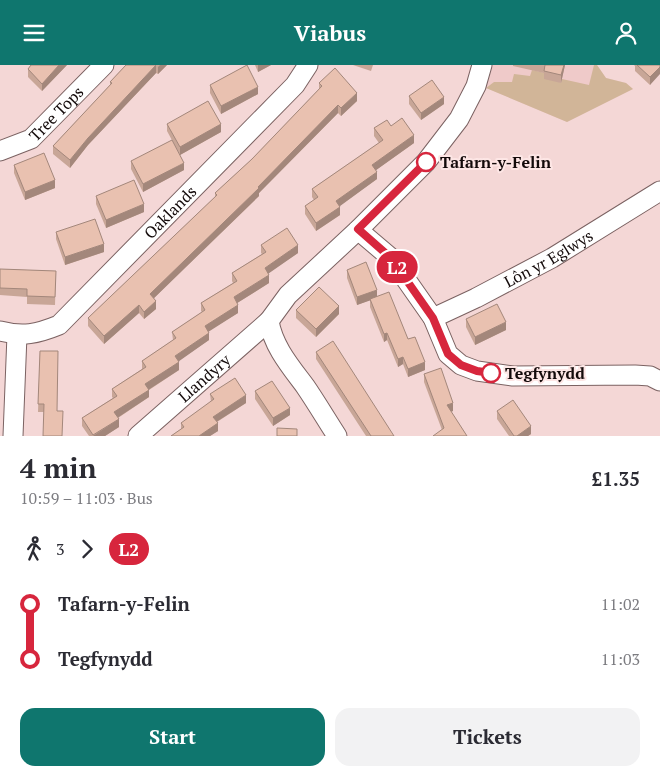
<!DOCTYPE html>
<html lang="en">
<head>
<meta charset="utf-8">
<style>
	body { margin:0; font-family:"PT Serif",serif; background:#f2f2f3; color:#2b2b33; height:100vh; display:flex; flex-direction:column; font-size:19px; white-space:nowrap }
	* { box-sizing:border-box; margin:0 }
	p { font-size:16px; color:#7c7c81 }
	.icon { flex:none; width:28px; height:28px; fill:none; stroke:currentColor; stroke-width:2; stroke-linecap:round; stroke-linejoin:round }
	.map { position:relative; height:371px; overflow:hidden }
	.side { display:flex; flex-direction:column; background:#fff; flex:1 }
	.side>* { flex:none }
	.badge { padding:0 10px; border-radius:16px; font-size:18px; line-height:32px }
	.map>.badge { position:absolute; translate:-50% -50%; box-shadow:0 0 0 2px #fff }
	.legs { display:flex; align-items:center; gap:8px; height:55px; padding:0 20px; font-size:16px }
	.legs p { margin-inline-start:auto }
	.head { display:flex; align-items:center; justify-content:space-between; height:85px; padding:0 20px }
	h1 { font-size:28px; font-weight:800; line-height:38px }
	.button { display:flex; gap:10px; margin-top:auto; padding:10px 20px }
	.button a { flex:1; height:58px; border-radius:15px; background:#0f766e; color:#fff; font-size:20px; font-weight:800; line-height:58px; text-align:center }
	.button a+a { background:#f2f2f3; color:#2b2b33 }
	ul { padding:0 20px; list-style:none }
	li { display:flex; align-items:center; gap:18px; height:55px; font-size:19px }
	li i { display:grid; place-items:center; width:8px; height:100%; margin:0 6px; background:currentColor }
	li i::after { content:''; width:12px; height:12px; margin:-6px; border:4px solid; border-radius:50%; background:#fff }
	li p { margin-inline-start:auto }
	li:first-child i { background:linear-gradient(#0000 50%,currentColor 0) }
	li:last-child i { background:linear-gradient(currentColor 50%,#0000 0) }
	header { display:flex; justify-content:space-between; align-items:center; height:65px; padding:0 20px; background:#0f766e; color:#fff; font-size:22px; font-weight:800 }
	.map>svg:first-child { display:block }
	.built { fill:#efcac9 }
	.green { fill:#d1b598 }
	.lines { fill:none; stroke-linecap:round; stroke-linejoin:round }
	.street-casing { stroke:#7b6262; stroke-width:21 }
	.street { stroke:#fff; stroke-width:19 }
	.wall { fill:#c8a697 }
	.shaded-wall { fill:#a3877b }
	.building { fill:#e9c1b0; stroke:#a3877b }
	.line-1-casing { stroke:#fff; stroke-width:11 }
	.line-1 { stroke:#d7263d; stroke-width:8 }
	.stop-1-dot { fill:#fff; stroke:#d7263d; stroke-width:2.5 }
	.labels { text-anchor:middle; stroke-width:4; stroke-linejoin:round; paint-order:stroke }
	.street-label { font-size:16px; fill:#130a0a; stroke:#fde6e5 }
	.stop-label { font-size:16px; font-weight:bold; fill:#130a0a; stroke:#fde6e5; text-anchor:start }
</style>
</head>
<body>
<header><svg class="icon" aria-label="menu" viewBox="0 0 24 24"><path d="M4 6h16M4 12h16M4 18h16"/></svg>Viabus<svg class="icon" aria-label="person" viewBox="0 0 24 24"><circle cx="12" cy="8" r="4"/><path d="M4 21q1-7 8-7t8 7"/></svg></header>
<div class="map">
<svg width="660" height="371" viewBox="0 0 660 371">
	<rect width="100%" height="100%" fill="#f4d7d6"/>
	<!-- built -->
	<path class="built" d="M493,0h104l9,13 20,5 7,6 -66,33 -81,-34z"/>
	<!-- green -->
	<path class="green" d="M594,0h3l9,13 20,5 7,6 -66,33 -81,-34 8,-6h18l2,-8 16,2 2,-6 13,3 16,10 1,-4 27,6z"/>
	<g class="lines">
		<defs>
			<g id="street">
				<path id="s1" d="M0,86l31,-12 73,-74"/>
				<path d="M358,165l33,28 42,60 15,36 13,11 16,6 36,5 122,-1 15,1 10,5"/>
				<path id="s2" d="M433,253l43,-20 76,-40 108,-67"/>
				<path id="s3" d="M0,266c23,6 37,3 59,-6l236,-240 13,-20"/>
				<path d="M13,371l4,-101"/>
				<path id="s4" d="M138,371l131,-115"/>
				<path d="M337,371c-11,-17 -21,-34 -32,-50 -15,-20 -32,-40 -36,-65l19,-26 70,-65 68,-68 33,-43 17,-33 6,-21"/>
			</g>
		</defs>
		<!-- street casing -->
		<use href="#street" class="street-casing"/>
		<!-- street -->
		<use href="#street" class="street"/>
	</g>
	<!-- wall -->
	<path class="wall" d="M31,0h36l-25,26 -14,-14v-8z
		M126,0h41l-9,9 -2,-1 -68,72 -18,23 -17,-14v-8l57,-61v-3z
		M255,0h16l-13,7z
		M353,0h20l-2,6z
		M513,0h52l-4,18 -17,-4v-6l-31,-7z
		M634,0h26l-10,20 -15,-14v-5z
		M319,18l38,18 -16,15 -3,-3 -79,80v3l-105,102 2,11 -12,10 -5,-6 -35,31 -16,-18v-8l127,-121v-4l37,-34 67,-70z
		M210,20l48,9 -37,20 -11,-21z
		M409,31l35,8 -23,16 -12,-16z
		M167,59l54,8 -41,23 -13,-24z
		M391,61l23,17 -38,27 1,9 -38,27 1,9 -24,16 -11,-17v-8l9,-6 -2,-3v-8l67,-46 -5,-7v-8z
		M131,96l53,9 -41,22 -12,-23z
		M14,100l41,23 -30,12 -11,-27z
		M96,131l48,16 -38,16 -10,-24z
		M56,167l48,20 -39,13 -9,-26z
		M261,180l37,8 -30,20 1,10 -32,20 1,10 -30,18 1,9 -31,21 1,9 -30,20v7l-31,21 1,9 -14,9h-16l-7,-10v-8l31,-20 -1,-1v-8l30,-20v-8l31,-21 -1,-8 30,-20 -1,-1v-8l32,-20 -1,-2v-8l30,-19 -1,-1z
		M0,204l56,2 -1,34 -28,-1v-7l-27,-2z
		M347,205l30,26 31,43 17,31 -17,7 -5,-13 -5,3 -11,-27 -3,2 -14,-35v-7l-13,5 -10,-27z
		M296,245l43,4 -23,23 -20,-19z
		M466,254l40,11 -31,15 -9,-18z
		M40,286h18l-14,61h-6z
		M316,287l78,84h-28l-50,-77z
		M424,309l29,37 -2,1 16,24 -25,-6 -18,-48z
		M255,326l35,24 -17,11 -18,-27z
		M210,329l36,9 -29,19 1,9 -8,5h-39l10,-7v-6l30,-21z
		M497,346l34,23 -3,2h-19l-12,-17z"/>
	<!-- shaded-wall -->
	<path class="shaded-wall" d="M59,0h8l-25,26v-7z
		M156,0v8l-68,72 -18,23v-8l18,-22z
		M160,0h7l-9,9v-7z
		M258,0h13l-13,7z
		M564,0h1l-4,18v-8z
		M660,2v7l-10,11v-8z
		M258,22v7l-37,20v-8z
		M357,28v8l-16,15v-8z
		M444,32v7l-23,16v-7z
		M338,40v8l-79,80v3l-109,106v-8z
		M221,59v8l-41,23v-8z
		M414,70v8l-42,30v-8z
		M184,98v7l-41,22v-8z
		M377,107v7l-41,30v-8z
		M55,115v8l-30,12v-8z
		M144,139v8l-38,16v-8z
		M340,142v8l-24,16v-8z
		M104,179v8l-39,13v-8z
		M298,180v8l-33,23v-8z
		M269,210v8l-35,22v-8z
		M377,225v8l-20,7v-8z
		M156,236v8l-12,10v-7z
		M139,240v8l-35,31v-8z
		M238,240v8l-33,21v-8z
		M339,241v8l-23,23v-8z
		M506,257v8l-31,15v-8z
		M209,268v7l-34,24v-8z
		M387,268v7l-3,2v-8z
		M403,292v7l-5,3v-8z
		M179,297v8l-34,22v-8z
		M425,297v8l-17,7v-8z
		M149,325v7l-35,23v-8z
		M246,330v8l-33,21v-7z
		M453,338v8l-6,2v-8z
		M290,343v7l-17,11v-8z
		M119,354v8l-14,9h-12z
		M218,358v8l-8,5h-11z
		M531,361v8l-3,2h-11z"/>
	<!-- building -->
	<path class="building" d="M31,0h28l-17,19 -14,-15z
		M126,0h30l-68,73 -18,22 -17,-14 59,-63 -2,-1z
		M247,0l11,22 -37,19 -11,-21z
		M545,0h19l-3,10 -17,-4z
		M637,0h23v2l-10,10z
		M335,3l22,25 -16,15 -3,-3 -80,82 1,1 -109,106 6,7 -12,11 -5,-7 -35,31 -16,-18 129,-123 -2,-2 37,-34 70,-73 -3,-3z
		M432,15l12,17 -23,16 -12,-17z
		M208,36l13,23 -41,23 -13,-23z
		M402,53l12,17 -42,30 5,7 -41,29 4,6 -24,16 -11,-17 13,-9 -6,-8 71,-49 -9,-12 13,-8 4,6z
		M172,75l12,23 -41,21 -12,-23z
		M44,88l11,27 -30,12 -11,-27z
		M134,115l10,24 -38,16 -10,-24z
		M95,154l9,25 -39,13 -9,-25z
		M287,163l11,17 -33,23 4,7 -35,22 4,8 -33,21 4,7 -34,23 4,6 -34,22 4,6 -35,22 5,7 -26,16 -11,-17 35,-22 -5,-7 34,-22 -4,-6 34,-23 -4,-6 33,-22 -4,-7 36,-22 -5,-8 34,-21 -5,-7z
		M366,197l11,28 -20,7 -10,-27z
		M0,204l56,2 -1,26 -28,-1v-7l-27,-1z
		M319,222l20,19 -23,23 -20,-19z
		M389,227l19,47 7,-2 10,25 -17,7 -5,-12 -5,2 -11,-26 -3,1 -14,-35z
		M497,239l9,18 -31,15 -9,-18z
		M333,276l61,95h-23l-55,-84z
		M40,286h18l-1,60h6l-1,25h-19l1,-32h-6z
		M441,303l12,35 -6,2 20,31h-34l11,-8 -20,-54z
		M235,313l11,17 -33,22 5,6 -19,13h-28l13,-9 -3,-4 33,-24 -4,-5z
		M272,316l18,27 -17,10 -18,-27z
		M513,335l18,26 -14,10h-3l-17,-25z
		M277,363l20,1v7h-20z"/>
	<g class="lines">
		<defs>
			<path id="line-1" d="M426,97l-68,67 33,29 42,60 15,36 13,11 16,6 14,2"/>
		</defs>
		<!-- line-1 casing -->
		<use href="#line-1" class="line-1-casing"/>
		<!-- line-1 -->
		<use href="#line-1" class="line-1"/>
	</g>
	<!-- markers -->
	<g class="stop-1-dot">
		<circle cx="426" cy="97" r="9"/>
		<circle cx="491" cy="308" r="9"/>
	</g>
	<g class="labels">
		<!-- street labels -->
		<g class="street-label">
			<text dy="6" stroke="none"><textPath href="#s1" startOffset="69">Tree Tops</textPath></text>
			<text dy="6" stroke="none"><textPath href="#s3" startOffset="219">Oaklands</textPath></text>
			<text dy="6" stroke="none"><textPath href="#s2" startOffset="130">Lôn yr Eglwys</textPath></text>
			<text dy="6" stroke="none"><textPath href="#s4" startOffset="88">Llandyry</textPath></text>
		</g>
		<!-- stop labels -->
		<g class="stop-label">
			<text x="440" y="103">Tafarn-y-Felin</text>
			<text x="505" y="314">Tegfynydd</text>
		</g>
	</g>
</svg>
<b class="badge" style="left:397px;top:202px;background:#d7263d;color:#fff">L2</b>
</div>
<section class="side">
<div class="head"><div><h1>4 min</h1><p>10:59 – 11:03 · Bus</p></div><b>£1.35</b></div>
<div class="legs"><svg class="icon" aria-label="walk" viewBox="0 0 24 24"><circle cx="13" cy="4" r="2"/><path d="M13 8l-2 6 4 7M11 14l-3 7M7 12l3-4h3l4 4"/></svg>3<svg class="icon" aria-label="forward" viewBox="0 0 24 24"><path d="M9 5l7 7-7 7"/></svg><b class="badge" style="background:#d7263d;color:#fff">L2</b></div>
<ul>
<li><i style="color:#d7263d"></i><b>Tafarn-y-Felin</b><p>11:02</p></li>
<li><i style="color:#d7263d"></i><b>Tegfynydd</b><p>11:03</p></li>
</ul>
<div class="button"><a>Start</a><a>Tickets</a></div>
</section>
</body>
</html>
